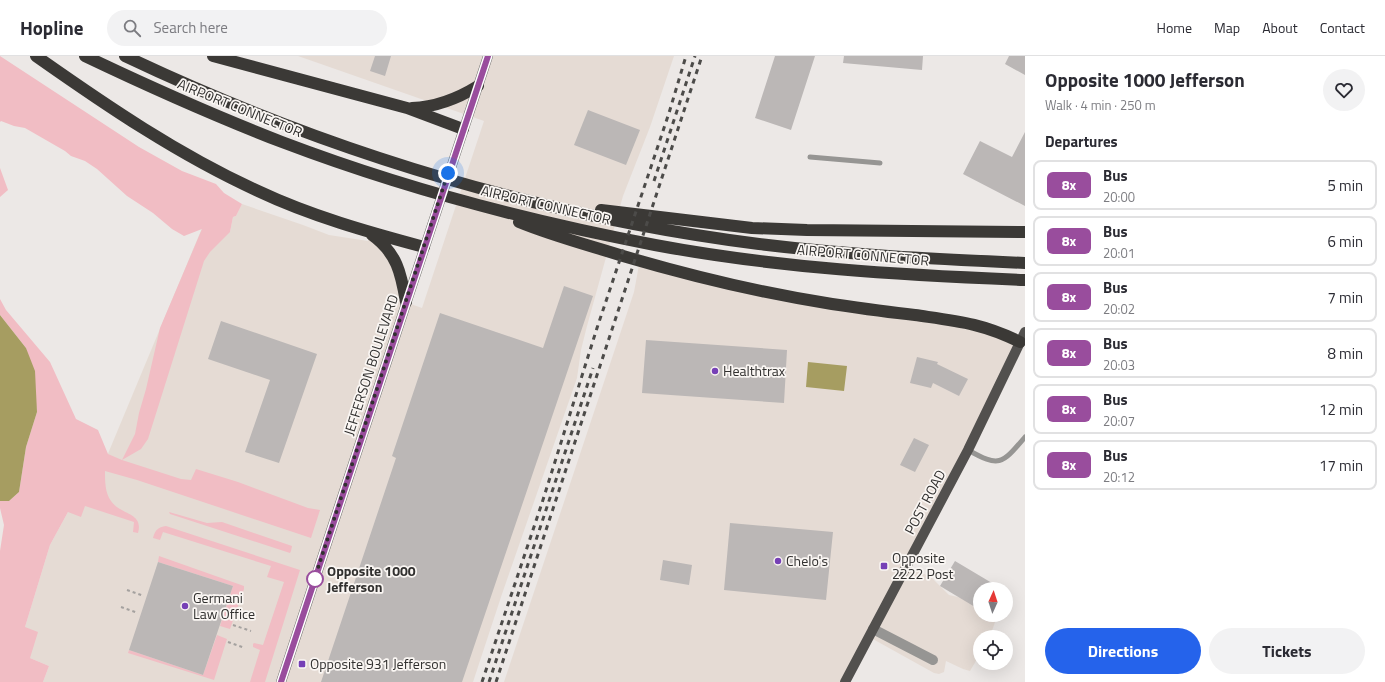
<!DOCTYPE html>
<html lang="en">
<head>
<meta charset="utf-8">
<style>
	body { margin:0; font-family:"Titillium Web",sans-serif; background:#f2f2f3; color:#2b2b33; height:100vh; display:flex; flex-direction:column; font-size:15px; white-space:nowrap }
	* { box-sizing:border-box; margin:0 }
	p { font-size:13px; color:#7c7c81 }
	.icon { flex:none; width:22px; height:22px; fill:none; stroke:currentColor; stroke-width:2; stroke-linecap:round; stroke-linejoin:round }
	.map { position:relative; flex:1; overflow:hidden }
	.details { display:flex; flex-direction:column; background:#fff; width:360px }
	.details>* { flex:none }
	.badge { padding:0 8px; border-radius:6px; font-size:14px; line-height:26px }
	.needle { width:26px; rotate:3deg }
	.controls { position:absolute; left:973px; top:526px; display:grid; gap:8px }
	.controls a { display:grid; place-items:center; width:40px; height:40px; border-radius:50%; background:#fff; box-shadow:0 4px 16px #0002; font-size:20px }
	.you { position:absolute; width:20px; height:20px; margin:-10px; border:3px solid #fff; border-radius:50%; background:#1a73e8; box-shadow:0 0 0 6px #1a73e833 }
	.map>.badge { position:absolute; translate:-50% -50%; box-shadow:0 0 0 2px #fff }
	h2 { padding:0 20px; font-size:15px; line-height:36px }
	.round { display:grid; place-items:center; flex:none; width:42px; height:42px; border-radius:21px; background:#f2f2f3 }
	.head { display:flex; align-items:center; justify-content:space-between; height:68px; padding:0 20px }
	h1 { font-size:19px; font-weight:700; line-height:30px }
	.button { display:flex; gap:8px; margin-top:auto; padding:8px 20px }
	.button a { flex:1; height:46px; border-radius:24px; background:#2563eb; color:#fff; font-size:16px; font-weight:700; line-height:46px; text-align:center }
	.button a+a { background:#f2f2f3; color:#2b2b33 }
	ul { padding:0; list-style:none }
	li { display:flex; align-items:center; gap:12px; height:50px; margin:0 8px 6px; padding:0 12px; border:2px solid #e1e1e2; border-radius:8px }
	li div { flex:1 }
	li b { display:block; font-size:15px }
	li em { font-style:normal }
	li .badge { min-width:44px; font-weight:700; text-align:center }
	header { display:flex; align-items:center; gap:24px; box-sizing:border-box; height:56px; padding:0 20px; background:#fff; border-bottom:1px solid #e1e1e2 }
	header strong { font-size:19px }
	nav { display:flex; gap:22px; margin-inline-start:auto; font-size:14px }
	.search { width:280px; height:36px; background:#f2f2f3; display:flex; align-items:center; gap:10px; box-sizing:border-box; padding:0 14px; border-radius:22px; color:#7c7c81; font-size:15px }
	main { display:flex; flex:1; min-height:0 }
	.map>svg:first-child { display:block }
	.built { fill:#e5dbd4 }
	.green { fill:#f1bdc4 }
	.water { fill:#a69d61 }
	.building { fill:#bbb7b6 }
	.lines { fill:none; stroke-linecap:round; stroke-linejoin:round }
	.path { stroke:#a4a19f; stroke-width:2; stroke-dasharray:3 3; stroke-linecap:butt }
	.service { stroke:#969593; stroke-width:5 }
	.minor { stroke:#969593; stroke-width:10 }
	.secondary { stroke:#6e6c6a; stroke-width:10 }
	.primary { stroke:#52504e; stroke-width:10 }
	.motorway { stroke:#3b3936; stroke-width:12 }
	.rail { stroke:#4c4b49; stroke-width:3; stroke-dasharray:5 5; stroke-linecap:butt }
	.line-casing { stroke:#fff; stroke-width:9 }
	.line { stroke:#994d9d; stroke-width:6 }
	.walk { stroke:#31302f; stroke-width:4; stroke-dasharray:0 7.2 }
	.poi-dot { fill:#7640b6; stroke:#faf6f3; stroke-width:1.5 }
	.stop-dot { fill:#fff; stroke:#994d9d; stroke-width:2 }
	.labels { text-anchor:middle; stroke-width:3.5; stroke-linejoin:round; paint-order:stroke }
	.street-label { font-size:14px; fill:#31302f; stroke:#faf6f3 }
	.poi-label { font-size:14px; fill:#31302f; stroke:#faf6f3; text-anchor:start }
	.stop-label { font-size:14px; font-weight:bold; fill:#31302f; stroke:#faf6f3; text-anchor:start }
</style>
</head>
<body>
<header>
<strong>Hopline</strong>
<div class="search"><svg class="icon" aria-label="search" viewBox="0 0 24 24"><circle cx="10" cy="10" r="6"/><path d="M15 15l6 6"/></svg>Search here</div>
<nav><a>Home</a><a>Map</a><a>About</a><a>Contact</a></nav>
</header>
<main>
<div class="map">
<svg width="1025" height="626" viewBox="0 0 1025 626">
	<rect width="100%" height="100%" fill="#ece8e6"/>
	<!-- built -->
	<path class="built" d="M298,0h376l-24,71 -27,69 -36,130 -6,24 -4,28 -75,216 -29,88h-430l6,-16 -19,-8 -5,-31 25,-82 18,-33 34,-44 100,-240 28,4 3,-15 3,-1 6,-12 61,21 26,10 39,6v-3l17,15 12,20 5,28 20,7 62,-187z
		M639,209l330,60 51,23 -109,219 21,11 17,17 31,7v13h12l4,4 -6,18h-10v17l-10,17 -7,-2 -17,-8 -2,11 -5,2 -5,-1 -63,-35 -24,44h-343l130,-390z"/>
	<!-- green -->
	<path class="green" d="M0,0l139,91 43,24 34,13 8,9 18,11 -6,12 -3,1 -3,15 -20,20 -6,9 -56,178 -7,10 -19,11 59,19 10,1 5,-11 42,13 70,26 12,2 -9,28 -174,-58 -32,-9c0,10 0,22 6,30 9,14 33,11 27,32l-5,-1 1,-10 -49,-16 -4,11 -13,-5 -18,33 -25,82 13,5 -8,26 19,8 -6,16h-43v-131l4,-26 -4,-17v-7h9l10,-9 7,-45 11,-35 -11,-64 -26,-33v-16l6,11 44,52 26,57 22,11 10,24 14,6 13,-26 4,-21 7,-24 14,-61 42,-99 -18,7 -12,-7 -19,-16 -26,-17 -30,-27 -12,-8 -14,-5 -6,-5 -40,-23 -11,-2 -13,-5 -1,1z
		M0,112l8,22 -8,7z
		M169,456l38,11 15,-1 70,24 -1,5 -1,2 -120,-39z
		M166,470l134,44 -35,112h-15l10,-32 -7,-3v-3l1,-1 9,2 21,-63 -17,-5 4,-11 -108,-34 -3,8 -7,-2c2,-8 5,-11 13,-12z
		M159,500l85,30v3l-14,40 -10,-3 13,-40 -75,-24z
		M217,579l10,4 -13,41 -86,-27 1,-3 74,25z"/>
	<!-- water -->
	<path class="water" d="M0,259l26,33 9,23 2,41 -11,35 -7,45 -10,9h-9z
		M808,306l39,4 -3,25 -38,-4z"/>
	<!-- building -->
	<path class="building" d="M375,0h16l-6,20 -15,-5z
		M775,0h40l-24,74 -36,-12z
		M844,0h79l-1,14 -79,-7z
		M1009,0h16v19l-20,-11z
		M588,54l52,20 -14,35 -52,-20z
		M1025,76v74l-62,-32 17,-33 32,16z
		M564,230l29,10 -131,386h-141l75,-224 -4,-2 48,-143 103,35z
		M221,265l96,33 -38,109 -34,-11 25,-72 -62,-21z
		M646,284l141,10 -3,53 -142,-10z
		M917,301l21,5 -1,2 31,15 -9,17 -26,-13 -2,5 -21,-5z
		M914,382l15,7 -14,27 -15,-7z
		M730,467l103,9 -7,68 -102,-10z
		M663,504l29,5 -3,20 -29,-5z
		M955,505l47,28h-22v21l-40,-24z
		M158,506l75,24 -30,89 -74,-25z"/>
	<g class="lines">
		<!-- path -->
		<path class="path" d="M127,534l17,6
			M121,551l17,6
			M233,569l18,6
			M228,586l17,6"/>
		<!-- service -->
		<path class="service" d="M810,101l70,6
			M968,394c32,18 34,14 57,-13"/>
		<!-- minor -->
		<path class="minor" d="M873,573l60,31"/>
		<!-- secondary -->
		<path class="secondary" d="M281,626l207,-626"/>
		<!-- primary -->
		<path class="primary" d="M845,626l123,-232 57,-118"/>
		<!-- motorway -->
		<path class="motorway" d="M36,0c71,50 143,99 222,135 53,25 110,41 166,56
			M85,0c65,31 130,60 197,86 121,46 246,79 373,103 122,23 246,30 370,35
			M125,0c200,95 415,160 634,188 89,11 177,15 266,19
			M213,0l194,52 56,21
			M412,52c25,-1 45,-9 66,-22
			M601,154l151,18 55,2 218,2
			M519,166c34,14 69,23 104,34 68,20 138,37 209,48 27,4 55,8 83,11 41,6 67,8 105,27
			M372,179c25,18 29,38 34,67"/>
		<!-- rail -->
		<path class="rail" d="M654,125l41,-125
			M482,626l60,-179 55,-175 72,-215 17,-57
			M489,626l104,-314
			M496,626l206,-626"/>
	</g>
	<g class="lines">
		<defs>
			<path id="line" d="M281,626l207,-626"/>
		</defs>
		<!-- line casing -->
		<use href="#line" class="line-casing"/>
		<!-- line -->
		<use href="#line" class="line"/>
		<!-- walk -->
		<path class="walk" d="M315,523l-2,4 135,-410"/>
	</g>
	<!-- markers -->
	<g class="poi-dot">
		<circle cx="715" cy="315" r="4"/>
		<circle cx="778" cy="505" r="4"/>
		<rect x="880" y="506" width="8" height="8" rx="2"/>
		<circle cx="185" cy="550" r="4"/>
		<rect x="298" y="604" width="8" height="8" rx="2"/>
	</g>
	<circle class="stop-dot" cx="315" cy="523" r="8"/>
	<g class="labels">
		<!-- street labels -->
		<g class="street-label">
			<text transform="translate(240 52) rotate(22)" y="5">AIRPORT CONNECTOR</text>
			<text transform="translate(546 149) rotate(13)" y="5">AIRPORT CONNECTOR</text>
			<text transform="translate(863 199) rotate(5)" y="5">AIRPORT CONNECTOR</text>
			<text transform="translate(371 309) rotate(-72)" y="5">JEFFERSON BOULEVARD</text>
			<text transform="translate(925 446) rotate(-62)" y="5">POST ROAD</text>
		</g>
		<!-- poi labels -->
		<g class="poi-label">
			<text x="723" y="320">Healthtrax</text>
			<text x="892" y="507">Opposite<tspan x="892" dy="16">2222 Post</tspan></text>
			<text x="786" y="510">Chelo's</text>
			<text x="193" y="547">Germani<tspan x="193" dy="16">Law Office</tspan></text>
			<text x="310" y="613">Opposite 931 Jefferson</text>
		</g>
		<!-- stop labels -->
		<g class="stop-label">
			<text x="327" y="520">Opposite 1000<tspan x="327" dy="16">Jefferson</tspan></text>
		</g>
	</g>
</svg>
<div class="controls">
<a><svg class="needle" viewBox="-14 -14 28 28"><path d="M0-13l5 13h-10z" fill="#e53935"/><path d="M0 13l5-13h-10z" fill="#7c7c81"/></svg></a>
<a><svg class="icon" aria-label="locate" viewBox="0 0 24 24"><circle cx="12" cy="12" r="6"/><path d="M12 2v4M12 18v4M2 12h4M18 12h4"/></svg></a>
</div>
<div class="you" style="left:448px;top:117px"></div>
</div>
<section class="details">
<div class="head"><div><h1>Opposite 1000 Jefferson</h1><p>Walk · 4 min · 250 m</p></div><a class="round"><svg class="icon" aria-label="heart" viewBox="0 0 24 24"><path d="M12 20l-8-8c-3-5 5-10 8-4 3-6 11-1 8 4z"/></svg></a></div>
<h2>Departures</h2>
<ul>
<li><span class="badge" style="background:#994d9d;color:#fff">8x</span><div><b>Bus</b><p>20:00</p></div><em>5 min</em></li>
<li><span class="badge" style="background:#994d9d;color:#fff">8x</span><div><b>Bus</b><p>20:01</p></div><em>6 min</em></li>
<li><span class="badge" style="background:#994d9d;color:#fff">8x</span><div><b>Bus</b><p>20:02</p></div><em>7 min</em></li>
<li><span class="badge" style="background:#994d9d;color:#fff">8x</span><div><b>Bus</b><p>20:03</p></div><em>8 min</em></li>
<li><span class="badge" style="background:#994d9d;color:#fff">8x</span><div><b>Bus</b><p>20:07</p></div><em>12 min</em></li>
<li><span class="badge" style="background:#994d9d;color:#fff">8x</span><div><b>Bus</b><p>20:12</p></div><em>17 min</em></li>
</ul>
<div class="button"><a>Directions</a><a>Tickets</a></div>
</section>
</main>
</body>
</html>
